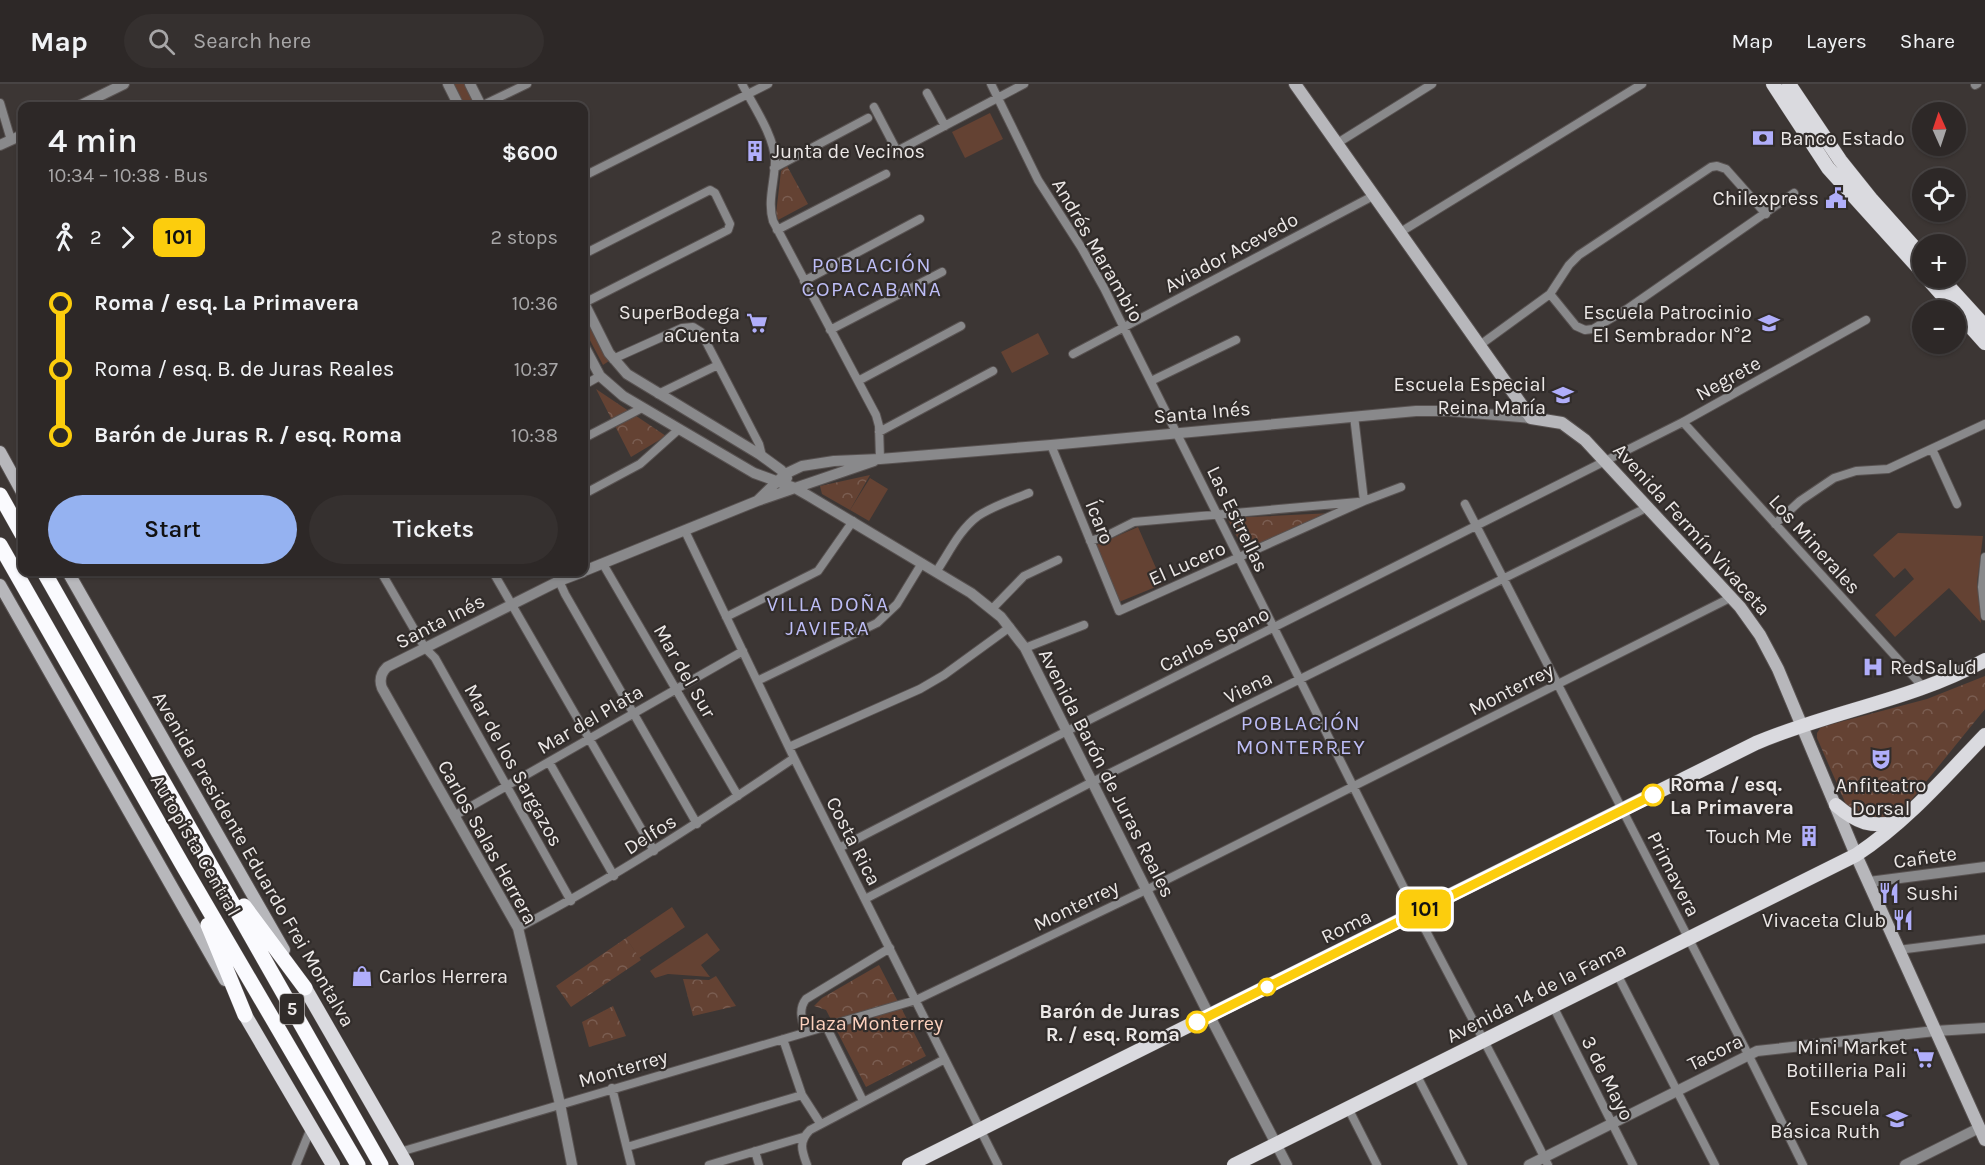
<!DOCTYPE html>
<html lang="en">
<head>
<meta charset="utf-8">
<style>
	body { margin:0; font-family:Karla,sans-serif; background:#35302f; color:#f1f3f6; height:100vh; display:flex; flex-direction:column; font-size:22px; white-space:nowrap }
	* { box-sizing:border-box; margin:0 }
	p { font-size:20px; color:#a7a6a7 }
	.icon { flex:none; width:33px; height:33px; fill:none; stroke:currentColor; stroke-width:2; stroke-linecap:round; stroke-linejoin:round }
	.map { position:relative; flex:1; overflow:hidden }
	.drawer { position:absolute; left:18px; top:18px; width:570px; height:474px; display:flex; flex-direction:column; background:#2d2827; border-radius:12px; box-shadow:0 2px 4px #0004,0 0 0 2px #484444 }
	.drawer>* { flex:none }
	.badge { padding:0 12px; border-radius:9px; font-size:21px; line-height:39px }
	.needle { width:39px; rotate:357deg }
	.buttons { position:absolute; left:1912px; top:18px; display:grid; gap:12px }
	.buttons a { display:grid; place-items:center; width:54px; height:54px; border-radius:50%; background:#2d2827; box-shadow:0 2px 4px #0004,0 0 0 2px #484444; font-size:30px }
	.map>.badge { position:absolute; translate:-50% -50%; box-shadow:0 0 0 3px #fff }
	.legs { display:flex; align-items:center; gap:9px; height:66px; padding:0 30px; font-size:20px }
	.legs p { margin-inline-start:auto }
	.head { display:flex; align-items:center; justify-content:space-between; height:102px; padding:0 30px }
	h1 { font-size:33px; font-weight:600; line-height:45px }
	.primary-button { display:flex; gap:12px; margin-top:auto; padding:12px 30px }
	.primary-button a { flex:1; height:69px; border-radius:36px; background:#95b2f1; color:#111; font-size:24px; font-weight:600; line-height:69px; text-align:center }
	.primary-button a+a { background:#35302f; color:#f1f3f6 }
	ul { padding:0 30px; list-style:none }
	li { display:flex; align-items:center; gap:21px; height:66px; font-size:22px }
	li i { display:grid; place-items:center; width:9px; height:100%; margin:0 8px; background:currentColor }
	li i::after { content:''; width:15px; height:15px; margin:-8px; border:4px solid; border-radius:50%; background:#2d2827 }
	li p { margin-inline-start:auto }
	li:first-child i { background:linear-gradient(#0000 50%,currentColor 0) }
	li:last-child i { background:linear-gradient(currentColor 50%,#0000 0) }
	header { display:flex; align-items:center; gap:36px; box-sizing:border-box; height:84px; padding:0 30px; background:#2d2827; border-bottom:2px solid #484444 }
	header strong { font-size:28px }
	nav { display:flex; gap:33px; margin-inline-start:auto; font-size:21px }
	.search { width:420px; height:54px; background:#35302f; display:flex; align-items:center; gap:15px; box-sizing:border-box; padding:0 21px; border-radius:33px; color:#a7a6a7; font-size:22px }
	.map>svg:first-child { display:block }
	.grass { fill:#644233 }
	.park { fill:url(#park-crowns) }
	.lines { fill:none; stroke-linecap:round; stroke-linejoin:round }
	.minor-casing { stroke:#585251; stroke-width:10 }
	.tertiary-casing { stroke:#585251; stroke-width:12 }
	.secondary-casing { stroke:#585251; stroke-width:14 }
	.primary-casing { stroke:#585251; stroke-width:15 }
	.motorway-casing { stroke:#585251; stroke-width:16 }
	.minor { stroke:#89898b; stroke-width:8 }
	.tertiary { stroke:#89898b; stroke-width:10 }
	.secondary { stroke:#b7b7bb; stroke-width:12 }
	.primary { stroke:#dadadf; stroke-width:14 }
	.motorway { stroke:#fafafe; stroke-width:15 }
	.line-1-casing { stroke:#fff; stroke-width:14 }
	.line-1 { stroke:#fccd0d; stroke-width:9 }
	.stop-1-dot { fill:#fff; stroke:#fccd0d; stroke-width:3 }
	.labels { text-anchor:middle; stroke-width:4.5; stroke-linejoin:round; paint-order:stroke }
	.shield { fill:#312c2a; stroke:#b4b0ae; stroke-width:1.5 }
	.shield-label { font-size:18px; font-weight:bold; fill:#ece8e7 }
	.poi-label { font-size:20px; fill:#ece8e7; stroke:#312c2a; text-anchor:end }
	.street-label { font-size:20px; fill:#ece8e7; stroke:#312c2a }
	.stop-label { font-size:20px; font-weight:bold; fill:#ece8e7; stroke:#312c2a; text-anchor:start }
	.park-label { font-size:20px; fill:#fdd1be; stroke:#312c2a }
	.neighbourhood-label { font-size:21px; letter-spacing:1.5px; fill:#bdbdf6; stroke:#312c2a }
</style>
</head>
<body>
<header>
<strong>Map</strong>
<div class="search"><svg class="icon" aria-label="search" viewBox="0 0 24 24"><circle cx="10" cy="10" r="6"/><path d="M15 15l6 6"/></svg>Search here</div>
<nav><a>Map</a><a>Layers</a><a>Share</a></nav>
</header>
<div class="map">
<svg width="1985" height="1081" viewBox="0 0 1985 1081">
	<defs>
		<pattern id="park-crowns" width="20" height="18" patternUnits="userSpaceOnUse" patternTransform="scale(1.5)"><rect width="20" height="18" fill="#644233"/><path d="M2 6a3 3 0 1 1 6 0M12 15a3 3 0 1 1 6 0" fill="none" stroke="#7a5d51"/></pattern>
	</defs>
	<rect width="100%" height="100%" fill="#3c3634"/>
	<!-- grass -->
	<path class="grass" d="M453,0h11l13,22h-13z
		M990,29l13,26 -38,19 -13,-26z
		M584,229l25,48 -6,4 -19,-36z
		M1038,249l11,21 -37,19 -11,-21z
		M870,394l18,11 -19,32 -19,-11z
		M1138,443l25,57 -44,18 -25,-56z
		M1898,449l85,3 -6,47 4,40 -32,-35 -54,49 -20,-22 39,-36 -9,-11 -11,10 -21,-23z
		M672,823l13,20 -46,31 -13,-20z
		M707,849l13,17 -19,15 9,12 -42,-3 -13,4 -5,-7z"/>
	<!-- park -->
	<path class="park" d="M787,82l21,38 -30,16 -2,-6 5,-43z
		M596,305l70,47 -35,21z
		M870,391l-20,35 -28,-16 -2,-8z
		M1333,429l-87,41 -19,-36z
		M1985,592v33l-73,90 -19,19 -18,4 -27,-13 -31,-71v-5l4,-6 106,-28z
		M626,854l15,22 -70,47 -15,-21z
		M879,881l47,91 -60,31 -40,-77 -12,-4 8,-8z
		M716,892l20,30 -43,10 -10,-37 26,1z
		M613,922l13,30 -37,11 -7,-25z"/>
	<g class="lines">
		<defs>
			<path id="minor" d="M742,0c11,21 33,53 33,77 0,20 -8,40 -2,60l103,194 3,11 1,33
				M991,0l47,96 43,67 23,41c102,205 204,410 307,614 45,88 93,174 137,263
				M1975,1l2,-1
				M927,9l18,33
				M0,19l11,37
				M481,22l46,-22
				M874,23l23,44 127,-67
				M1336,60l96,-60
				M774,84l94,-50
				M584,92l184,-92
				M777,146l109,-56
				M1399,149l243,-149
				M584,170l126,-64 5,3 15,31 -2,6 -144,73
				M804,197l116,-62
				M1550,210l26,32 9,4 8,-1 34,-20 167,-116
				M830,246l112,-58
				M1480,261l70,-51 19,-29 10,-10 132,-88 6,-1 9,3 40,45
				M1073,270l300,-158
				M613,275l69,-31 11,-1 8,5 58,112 3,12
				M858,297l103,-55
				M1151,297l85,-41
				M584,301l16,-9
				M658,310l60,-29
				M1354,332l10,85
				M1683,338l241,266
				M879,348l114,-61
				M584,354l58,-30
				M1051,361l68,166 245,-110 37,-14
				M1932,365l25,55
				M584,410l56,-30 38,-34
				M1465,420l283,550 55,111
				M1775,440l25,-23 34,-23 22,-7 32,-2 97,-45
				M685,447l109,227 204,407
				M1090,457l16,-5 28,-14 224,-20
				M1985,473l-3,30 3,29
				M603,480l135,232
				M381,488l44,76 10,10 136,243
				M493,488l161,279
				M555,488l10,22 132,230
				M936,488c13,-19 23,-42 42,-56 15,-10 34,-16 51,-23
				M992,525l32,-33 34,-16
				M726,533l92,-46 35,-50
				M1025,564l59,-23
				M757,597l120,-58 20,-19 25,-41
				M789,663l131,-58 24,-14 66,-48
				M549,678l65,114
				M454,732l289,-165
				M839,764l228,-117 616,-309 183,-102
				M865,815l227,-117 554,-274
				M518,844c96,-50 186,-109 276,-170
				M1898,866l87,-11
				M1617,890l98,191
				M1553,922l80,159
				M826,942l37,75
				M805,948c-3,-12 -7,-23 1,-33l84,-51
				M783,955l19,56 18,28
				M1416,990l47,91
				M612,1004l19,77
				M1348,1024l29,57
				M627,1063l175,-52
				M755,1067l4,14
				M400,1068l516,-152 230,-110 586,-293
				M296,1081l15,-37
				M709,1081l94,-28
				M807,1081c-5,-14 -9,-23 3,-35l135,-71"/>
			<path id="tertiary" d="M448,0l11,22
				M470,0l11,22
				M79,22l45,-22
				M0,61l22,-10
				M584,219l25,50 18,21 132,80 22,16 6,8
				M584,262l16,30 23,20 131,77 41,15 14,8 162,97 30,24 24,31 179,357 83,160
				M757,417l28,-27 17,-8 32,-5 46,-2 171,-14 365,-34h33l82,7
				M584,487l173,-70 117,-40
				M1869,798l116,-15
				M572,1081l-12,-61 -42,-176 -136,-240c-3,-8 -1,-15 5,-21l172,-86 24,-9
				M1529,1081l228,-114 178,-20 50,-3
				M1905,1081l74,-37"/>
			<path id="secondary" d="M1295,0l236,334 31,5 23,17 155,167 20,28 18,34 78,186 129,285
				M0,368l22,40
				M68,488l216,378
				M0,501l225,395"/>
			<path id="primary" d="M1773,0l55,84 95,105
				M1789,0l51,76 32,40 51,57
				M1927,194l58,65
				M1941,194l44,48
				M1836,721c21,18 35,23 63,17
				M305,904l102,177
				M245,931l88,150
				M909,1081l847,-422c75,-32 157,-43 229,-83
				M1234,1081l622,-310c50,-33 88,-77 129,-120"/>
			<path id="motorway" d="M0,411l22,39
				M0,461l182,319 176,301
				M44,488l337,593
				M244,822l61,82
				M208,841l37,90"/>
		</defs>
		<!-- minor casing -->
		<use href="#minor" class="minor-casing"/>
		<!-- tertiary casing -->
		<use href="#tertiary" class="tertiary-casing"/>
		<!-- secondary casing -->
		<use href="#secondary" class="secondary-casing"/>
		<!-- primary casing -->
		<use href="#primary" class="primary-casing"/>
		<!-- motorway casing -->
		<use href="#motorway" class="motorway-casing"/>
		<!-- minor -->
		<use href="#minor" class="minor"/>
		<!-- tertiary -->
		<use href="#tertiary" class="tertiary"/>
		<!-- secondary -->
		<use href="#secondary" class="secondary"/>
		<!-- primary -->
		<use href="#primary" class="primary"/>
		<!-- motorway -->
		<use href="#motorway" class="motorway"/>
	</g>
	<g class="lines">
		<defs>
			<path id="line-1" d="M1197,938l456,-227"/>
		</defs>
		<!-- line-1 casing -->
		<use href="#line-1" class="line-1-casing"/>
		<!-- line-1 -->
		<use href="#line-1" class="line-1"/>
	</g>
	<!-- icons -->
	<defs>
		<symbol id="bank-bare" viewBox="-9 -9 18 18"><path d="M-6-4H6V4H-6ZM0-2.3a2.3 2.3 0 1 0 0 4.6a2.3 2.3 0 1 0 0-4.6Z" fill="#b0aefa" stroke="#312c2a" stroke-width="2.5" paint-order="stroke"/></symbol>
		<symbol id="building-bare" viewBox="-9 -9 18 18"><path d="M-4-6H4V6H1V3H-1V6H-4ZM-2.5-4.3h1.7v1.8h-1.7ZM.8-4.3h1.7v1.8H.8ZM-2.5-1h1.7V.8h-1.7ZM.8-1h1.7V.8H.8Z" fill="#b0aefa" stroke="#312c2a" stroke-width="2.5" paint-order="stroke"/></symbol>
		<symbol id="civic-bare" viewBox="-9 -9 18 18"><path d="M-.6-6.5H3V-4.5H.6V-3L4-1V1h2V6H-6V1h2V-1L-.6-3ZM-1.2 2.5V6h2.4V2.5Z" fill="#b0aefa" stroke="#312c2a" stroke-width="2.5" paint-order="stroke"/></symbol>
		<symbol id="supermarket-bare" viewBox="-9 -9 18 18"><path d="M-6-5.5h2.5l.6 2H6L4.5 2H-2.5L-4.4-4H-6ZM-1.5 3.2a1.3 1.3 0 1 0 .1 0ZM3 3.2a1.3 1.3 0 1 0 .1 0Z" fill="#b0aefa" stroke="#312c2a" stroke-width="2.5" paint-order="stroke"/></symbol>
		<symbol id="school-bare" viewBox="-9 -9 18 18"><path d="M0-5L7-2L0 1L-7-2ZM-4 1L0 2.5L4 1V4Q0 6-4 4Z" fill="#b0aefa" stroke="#312c2a" stroke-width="2.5" paint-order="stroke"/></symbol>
		<symbol id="hospital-bare" viewBox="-9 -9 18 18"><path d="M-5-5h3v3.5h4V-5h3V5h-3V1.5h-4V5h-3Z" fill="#b0aefa" stroke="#312c2a" stroke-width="2.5" paint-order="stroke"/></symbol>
		<symbol id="theatre-bare" viewBox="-9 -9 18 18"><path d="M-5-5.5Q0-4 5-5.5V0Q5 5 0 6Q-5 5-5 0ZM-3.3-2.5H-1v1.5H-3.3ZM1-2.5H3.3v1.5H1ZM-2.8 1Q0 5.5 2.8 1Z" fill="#b0aefa" stroke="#312c2a" stroke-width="2.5" paint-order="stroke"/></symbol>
		<symbol id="restaurant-bare" viewBox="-9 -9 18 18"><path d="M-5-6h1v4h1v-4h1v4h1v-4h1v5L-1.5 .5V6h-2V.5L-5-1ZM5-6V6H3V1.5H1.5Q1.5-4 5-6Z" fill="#b0aefa" stroke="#312c2a" stroke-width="2.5" paint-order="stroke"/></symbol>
		<symbol id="shop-bare" viewBox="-9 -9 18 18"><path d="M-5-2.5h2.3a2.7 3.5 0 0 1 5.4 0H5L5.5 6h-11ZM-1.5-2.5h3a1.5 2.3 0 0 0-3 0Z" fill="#b0aefa" stroke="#312c2a" stroke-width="2.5" paint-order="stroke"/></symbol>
	</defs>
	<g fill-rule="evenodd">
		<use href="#bank-bare" x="1748" y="39" width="30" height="30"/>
		<use href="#building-bare" x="740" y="52" width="30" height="30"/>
		<use href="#civic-bare" x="1821" y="99" width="30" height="30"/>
		<use href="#supermarket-bare" x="742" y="224" width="30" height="30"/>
		<use href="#school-bare" x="1754" y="224" width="30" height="30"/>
		<use href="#school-bare" x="1548" y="296" width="30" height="30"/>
		<use href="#hospital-bare" x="1858" y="568" width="30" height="30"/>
		<use href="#theatre-bare" x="1866" y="660" width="30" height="30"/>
		<use href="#building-bare" x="1794" y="737" width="30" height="30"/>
		<use href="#restaurant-bare" x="1874" y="794" width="30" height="30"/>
		<use href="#restaurant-bare" x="1888" y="821" width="30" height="30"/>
		<use href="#shop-bare" x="347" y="877" width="30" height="30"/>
		<use href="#supermarket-bare" x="1909" y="959" width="30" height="30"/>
		<use href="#school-bare" x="1882" y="1020" width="30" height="30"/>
	</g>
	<!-- markers -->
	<g class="stop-1-dot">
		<circle cx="1653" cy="711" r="10"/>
		<circle cx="1267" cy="903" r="8"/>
		<circle cx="1197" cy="938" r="10"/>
	</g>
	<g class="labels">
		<!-- shield labels -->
		<rect class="shield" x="280" y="910" width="24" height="30" rx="4.5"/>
		<g class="shield-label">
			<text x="292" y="931">5</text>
		</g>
		<!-- poi labels -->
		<g class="poi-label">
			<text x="1780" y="61" text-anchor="start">Banco Estado</text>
			<text x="772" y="74" text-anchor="start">Junta de Vecinos</text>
			<text x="1819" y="121">Chilexpress</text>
			<text x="740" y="235">SuperBodega<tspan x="740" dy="23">aCuenta</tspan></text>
			<text x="1752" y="235">Escuela Patrocinio<tspan x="1752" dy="23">El Sembrador N°2</tspan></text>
			<text x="1546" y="307">Escuela Especial<tspan x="1546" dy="23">Reina María</tspan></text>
			<text x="1890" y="590" text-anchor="start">RedSalud</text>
			<text x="1881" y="708" text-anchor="middle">Anfiteatro<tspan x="1881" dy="23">Dorsal</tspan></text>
			<text x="1792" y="759">Touch Me</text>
			<text x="1906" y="816" text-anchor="start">Sushi</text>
			<text x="1886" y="843">Vivaceta Club</text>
			<text x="379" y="899" text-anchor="start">Carlos Herrera</text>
			<text x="1907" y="970">Mini Market<tspan x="1907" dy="23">Botilleria Pali</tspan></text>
			<text x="1880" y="1031">Escuela<tspan x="1880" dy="23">Básica Ruth</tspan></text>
		</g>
		<!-- street labels -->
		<g class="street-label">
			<text transform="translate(1098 166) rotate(60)" y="7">Andrés Marambio</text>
			<text transform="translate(1231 168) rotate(-28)" y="7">Aviador Acevedo</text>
			<text transform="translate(1728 294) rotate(-29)" y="7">Negrete</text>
			<text transform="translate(1202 328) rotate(-5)" y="7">Santa Inés</text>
			<text transform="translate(1238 435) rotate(64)" y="7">Las Estrellas</text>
			<text transform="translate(1100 438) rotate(68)" y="7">Ícaro</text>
			<text transform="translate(1692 445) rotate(48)" y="7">Avenida Fermín Vivaceta</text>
			<text transform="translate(1815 460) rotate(48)" y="7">Los Minerales</text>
			<text transform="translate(1187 479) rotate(-24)" y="7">El Lucero</text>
			<text transform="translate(440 537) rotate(-27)" y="7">Santa Inés</text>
			<text transform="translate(1214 555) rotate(-27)" y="7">Carlos Spano</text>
			<text transform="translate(685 587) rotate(60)" y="7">Mar del Sur</text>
			<text transform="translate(1248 603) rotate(-26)" y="7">Viena</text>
			<text transform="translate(1511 605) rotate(-27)" y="7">Monterrey</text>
			<text transform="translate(590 635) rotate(-30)" y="7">Mar del Plata</text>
			<text transform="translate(514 681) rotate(61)" y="7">Mar de los Sargazos</text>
			<text transform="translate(1107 689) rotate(63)" y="7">Avenida Barón de Juras Reales</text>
			<text transform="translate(650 750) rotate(-32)" y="7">Delfos</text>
			<text transform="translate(854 757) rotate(63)" y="7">Costa Rica</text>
			<text transform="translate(488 758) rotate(61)" y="7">Carlos Salas Herrera</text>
			<text transform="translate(196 761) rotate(60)" y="7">Autopista Central</text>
			<text transform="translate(1925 773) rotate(-8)" y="7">Cañete</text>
			<text transform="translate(254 775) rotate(60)" y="7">Avenida Presidente Eduardo Frei Montalva</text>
			<text transform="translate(1674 790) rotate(63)" y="7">Primavera</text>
			<text transform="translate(1076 821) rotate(-26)" y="7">Monterrey</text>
			<text transform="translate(1346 842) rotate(-26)" y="7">Roma</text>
			<text transform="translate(1536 908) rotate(-27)" y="7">Avenida 14 de la Fama</text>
			<text transform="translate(1715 968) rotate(-26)" y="7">Tacora</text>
			<text transform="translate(623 984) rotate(-16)" y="7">Monterrey</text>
			<text transform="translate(1608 994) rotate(63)" y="7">3 de Mayo</text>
		</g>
		<!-- stop labels -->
		<g class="stop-label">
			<text x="1670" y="707">Roma / esq.<tspan x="1670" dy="23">La Primavera</tspan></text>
			<text x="1180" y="934" text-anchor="end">Barón de Juras<tspan x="1180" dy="23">R. / esq. Roma</tspan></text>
		</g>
		<!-- park labels -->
		<g class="park-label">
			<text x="871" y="946">Plaza Monterrey</text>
		</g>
		<!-- neighbourhood labels -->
		<g class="neighbourhood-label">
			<text x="872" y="188">POBLACIÓN<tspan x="872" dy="24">COPACABANA</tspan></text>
			<text x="828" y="527">VILLA DOÑA<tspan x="828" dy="24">JAVIERA</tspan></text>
			<text x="1301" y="646">POBLACIÓN<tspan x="1301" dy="24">MONTERREY</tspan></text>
		</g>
	</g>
</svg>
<div class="buttons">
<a><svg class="needle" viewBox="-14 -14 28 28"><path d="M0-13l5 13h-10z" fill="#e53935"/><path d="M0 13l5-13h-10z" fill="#a7a6a7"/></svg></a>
<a><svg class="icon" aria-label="locate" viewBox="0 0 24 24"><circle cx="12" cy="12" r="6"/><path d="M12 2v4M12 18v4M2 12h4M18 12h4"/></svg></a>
<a>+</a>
<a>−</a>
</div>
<b class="badge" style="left:1425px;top:825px;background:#fccd0d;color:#111">101</b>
<section class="drawer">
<div class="head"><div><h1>4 min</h1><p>10:34 – 10:38 · Bus</p></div><b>$600</b></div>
<div class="legs"><svg class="icon" aria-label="walk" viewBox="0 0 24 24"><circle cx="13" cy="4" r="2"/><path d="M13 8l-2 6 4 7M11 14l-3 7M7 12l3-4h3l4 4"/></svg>2<svg class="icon" aria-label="forward" viewBox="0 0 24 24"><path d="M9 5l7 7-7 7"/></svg><b class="badge" style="background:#fccd0d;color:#111">101</b><p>2 stops</p></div>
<ul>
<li><i style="color:#fccd0d"></i><b>Roma / esq. La Primavera</b><p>10:36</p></li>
<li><i style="color:#fccd0d"></i><span>Roma / esq. B. de Juras Reales</span><p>10:37</p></li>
<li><i style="color:#fccd0d"></i><b>Barón de Juras R. / esq. Roma</b><p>10:38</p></li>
</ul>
<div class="primary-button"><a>Start</a><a>Tickets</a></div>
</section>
</div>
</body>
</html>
